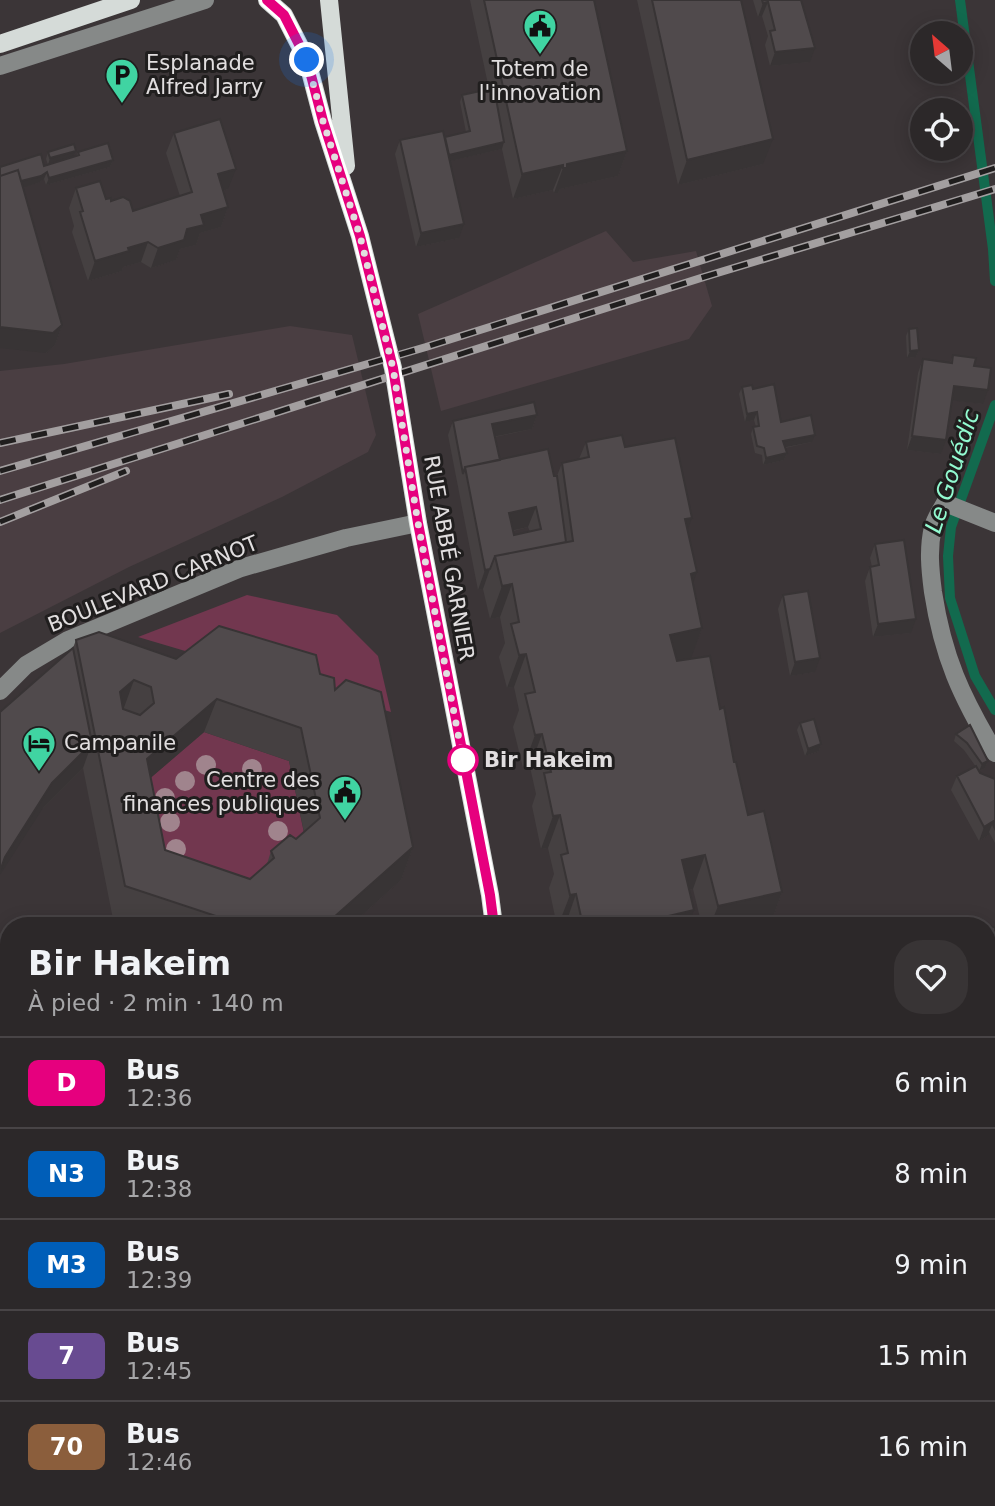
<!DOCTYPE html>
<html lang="fr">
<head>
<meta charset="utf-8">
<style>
	body { margin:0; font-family:"DejaVu Sans",sans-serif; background:#383435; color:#f1f3f6; height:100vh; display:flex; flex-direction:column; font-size:26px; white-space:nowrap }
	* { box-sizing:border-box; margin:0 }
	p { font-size:23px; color:#a6a6a8 }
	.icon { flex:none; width:38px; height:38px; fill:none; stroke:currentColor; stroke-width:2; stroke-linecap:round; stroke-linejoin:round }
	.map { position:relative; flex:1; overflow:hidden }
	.sheet { position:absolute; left:0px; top:917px; width:996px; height:590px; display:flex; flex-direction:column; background:#2c2829; border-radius:28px 28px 0 0; box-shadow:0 4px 18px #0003,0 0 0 2px #484446 }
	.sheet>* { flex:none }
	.badge { padding:0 14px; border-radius:10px; font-size:24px; line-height:46px }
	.needle { width:46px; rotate:332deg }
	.fabs { position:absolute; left:910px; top:21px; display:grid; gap:14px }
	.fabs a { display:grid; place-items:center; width:63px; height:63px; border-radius:50%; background:#2c2829; box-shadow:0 4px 18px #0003,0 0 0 2px #484446; font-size:35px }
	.you { position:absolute; width:35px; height:35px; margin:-18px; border:5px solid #fff; border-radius:50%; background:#1a73e8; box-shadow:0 0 0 10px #1a73e833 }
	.map>.badge { position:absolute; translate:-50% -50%; box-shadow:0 0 0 4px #fff }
	.round { display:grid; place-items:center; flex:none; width:74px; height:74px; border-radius:28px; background:#383435 }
	.headline { display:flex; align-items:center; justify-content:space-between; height:119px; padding:0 28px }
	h1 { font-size:33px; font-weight:800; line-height:52px }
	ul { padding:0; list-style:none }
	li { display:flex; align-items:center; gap:21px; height:91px; padding:0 28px; border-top:2px solid #484446 }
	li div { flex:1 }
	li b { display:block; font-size:26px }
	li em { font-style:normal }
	li .badge { min-width:77px; font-weight:700; text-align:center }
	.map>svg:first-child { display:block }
	.built { fill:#4a3e42 }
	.green { fill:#72374f }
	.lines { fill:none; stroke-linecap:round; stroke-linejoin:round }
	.stream { stroke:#126a4e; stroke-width:10 }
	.minor { stroke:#868988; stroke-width:18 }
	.major { stroke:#d5dbd8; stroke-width:18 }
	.rail-casing { stroke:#a39fa0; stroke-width:8 }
	.rail { stroke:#201e1e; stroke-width:5; stroke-dasharray:16; stroke-linecap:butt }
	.tree { fill:#a0848d }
	.wall { fill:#454041; fill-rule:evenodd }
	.shaded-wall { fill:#383435 }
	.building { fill:#504a4c; stroke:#383435; stroke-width:2; fill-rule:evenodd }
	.line-casing { stroke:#fff; stroke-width:16 }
	.line { stroke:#e6007e; stroke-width:10 }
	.walk { stroke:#e1dedf; stroke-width:7; stroke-dasharray:0 12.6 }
	.stop-dot { fill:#fff; stroke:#e6007e; stroke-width:3.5 }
	.labels { text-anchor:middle; stroke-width:6; stroke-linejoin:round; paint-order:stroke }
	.poi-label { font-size:21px; fill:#e1dedf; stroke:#201e1e; text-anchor:start }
	.street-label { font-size:21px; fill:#e1dedf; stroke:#201e1e }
	.stop-label { font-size:21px; font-weight:bold; fill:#e1dedf; stroke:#201e1e; text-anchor:start }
	.water-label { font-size:23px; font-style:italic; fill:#92fad0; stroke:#201e1e }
</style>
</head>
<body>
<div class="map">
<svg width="995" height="1506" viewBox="0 0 995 1506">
	<rect width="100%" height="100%" fill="#3b3537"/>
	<!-- built -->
	<path class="built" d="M606,231l27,31 63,-11 16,55 -23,33 -248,72 -23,-97z
		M290,326l62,9 24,100 -8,17 -86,45 -153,70 -129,66v-262l64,-7z"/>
	<!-- green -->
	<path class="green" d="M247,595l90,20 41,41 13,56 -253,-75z
		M204,732l85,29 19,91 -48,32 -107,-1 -19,-91z"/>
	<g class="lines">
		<!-- stream -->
		<path class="stream" d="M960,0l33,249 2,32
			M995,405l-44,122 -3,29 2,42 25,78 20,34"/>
		<!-- minor -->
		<path class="minor" d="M0,66l205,-66
			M995,523l-50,-20c-4,7 -10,16 -12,24 -5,22 -3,42 0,65 10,65 28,104 62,161
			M0,691l26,-26 42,-25 173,-72 105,-30 72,-15"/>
		<!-- major -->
		<path class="major" d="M267,0l17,15 23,45 16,61 37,115 33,132 25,155 72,372 4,31
			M329,0l17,166
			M0,44l131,-44
			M568,1498l3,8"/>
		<defs>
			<path id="rail" d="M0,443l229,-49
				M0,471l426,-124 569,-179
				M0,500l704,-223 291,-88
				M0,522l126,-51"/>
		</defs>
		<!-- rail casing -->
		<use href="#rail" class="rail-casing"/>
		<!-- rail -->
		<use href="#rail" class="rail"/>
	</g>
	<!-- trees -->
	<g class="tree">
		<circle cx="206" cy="765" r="10"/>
		<circle cx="252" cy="769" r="10"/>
		<circle cx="185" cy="781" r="10"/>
		<circle cx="165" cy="798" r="10"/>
		<circle cx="170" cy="822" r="10"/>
		<circle cx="278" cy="831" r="10"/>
		<circle cx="176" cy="849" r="10"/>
	</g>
	<!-- wall -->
	<path class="wall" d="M470,0h124l33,151 -9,25 -58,13 -2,4h-4l-1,-3 -40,9 -11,-50 -52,12 9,77 -43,9 -21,-93 5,-14 45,-3 21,-5 -6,-30 2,-7 27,-6z
		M637,0h104l22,164 -85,21z
		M753,0h48l9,62 -40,4 -5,-21 3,-9 -6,-20 -4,1z
		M174,133l54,56 -5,2 5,16 -7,20 -21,6 -4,12 -16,4 -4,11 -25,8 -10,-6 -18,5 -1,4 -34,10 -16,-49 2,-6 -5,-18 7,-20 35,13 22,10 47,-15 -14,-43z
		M76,151l-3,6 3,-1 2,-4 35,8 -3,7 -64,18 -2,-6 -6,4 -16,4 40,138 -7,20 -9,8 -46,-186 44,-1 4,-1 -2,-6 2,-7z
		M909,329l10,21 -3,7 -9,1 -1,-22z
		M953,355l21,11 9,38 -31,-4 -11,54 -34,-4 11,-77 5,-14 27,4z
		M742,387l11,2 28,33 31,20 -27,6 2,5 -3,7 -21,5 -1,-10 -7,-2 -4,-19 2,-7h3l-2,-7 -9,2 -6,-28z
		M537,415l-5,14 -37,8 5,23 54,16h3l5,-13 17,-4 7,-17 39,5 63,83 5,54 9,44 -12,31 30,50 28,106 34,77 -12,33 -68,1 -9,-37 -4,1 -1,36h-131l-8,-38 5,-14 -6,-26 -7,1 -9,-43 4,-12 -6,-27 -7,1 -10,-41 6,-17 -5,-23 -7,1 -8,-31 6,-14 -5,-26 -10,2 -7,-30 -5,1 -30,-155 5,-14zM528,527l2,5 -16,3 -1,-4z
		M875,544l36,89 -38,4 -8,-56 5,-14h2l-2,-9z
		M783,595l32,77 -25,4 -12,-67z
		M76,640l100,19 144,15 15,16 78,157 -12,33 -51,46h-217l-20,-7 -30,-151 -40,40 30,-160zM204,732l85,29 15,71 -8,7 -25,12 -4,13 -17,15 -85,-29 -15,-72z
		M800,723l21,21 -2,7 -14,5 -8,-26z
		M956,734l32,27 -3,7 -6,3 -15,-21 -10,-9z
		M980,773l15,6v64l-5,-9 -11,7 -28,-51 6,-14z
		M9,999v23l-2,-17z
		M5,1444h4v24h-6l-1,-17z
		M987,1473l7,33h-10l-3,-8h6z
		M27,1498h336v8h-336z
		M438,1498h90l3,8h-89z
		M621,1498h63l3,8h-63z
		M874,1498h69l3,8h-78l2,-7z"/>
	<!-- shaded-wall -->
	<path class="shaded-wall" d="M768,2l-6,14 -4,1 5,-14z
		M815,48l-5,14 -40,4 5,-14z
		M773,139l-10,25 -85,21 9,-25z
		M504,142l-2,7 -60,14 3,-8z
		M76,151l-3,7 -25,7 2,-7z
		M627,151l-9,25 -58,13 -2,4h-4l9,-25 4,-4z
		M113,160l-3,7 -64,18 3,-7z
		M563,165l-10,25 -40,9 9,-25z
		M236,169l-8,20 -17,6 7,-21z
		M47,172l-3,7 -6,4 -38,11v-7z
		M228,207l-7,20 -21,6 -4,12 -16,4 -4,11 -25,8 7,-20 29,-19 14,-14z
		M464,224l-5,14 -43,9 5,-14z
		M148,242l-7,20 -18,5 -1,4 -34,10 7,-20 33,-13z
		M62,325l-7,20 -9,8 -46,-5v-21z
		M919,350l-3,7 -9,1 3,-7z
		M954,386l34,4 -5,14 -34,-4z
		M757,412l-3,8 -9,2 2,-8z
		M537,415l-5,14 -45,9 5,-14z
		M815,435l-3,7 -31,6 2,-7z
		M912,436l34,4 -5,14 -34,-4z
		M787,453l-3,7 -21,5 3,-7z
		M536,507l-8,20 -26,6 7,-20z
		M692,518l-12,33 5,-32z
		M490,569l-7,20 -5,1 7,-20z
		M697,572l-12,34 6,-32z
		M512,584l-12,33 -10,2 12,-33z
		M916,619l-5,14 -38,4 5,-13z
		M702,628l-12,33 -32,7 12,-33z
		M526,654l-12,33 -7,1 12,-33z
		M820,658l-5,14 -25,4 5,-14z
		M134,680l-12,33 -2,-21z
		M217,699l-13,33 -70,60 13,-33z
		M542,734l-12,33 -7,1 12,-33z
		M92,743l-9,25 -40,40 -43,67v-5l5,-13 47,-74z
		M821,744l-2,7 -14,5 3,-7z
		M988,761l-3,7 -6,3 3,-7z
		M560,815l-12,33 -7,1 12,-33z
		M995,820v11l-3,-6 -3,7 1,2 -11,7 5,-14z
		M413,847l-12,33 -51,46h-26z
		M705,855l-12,34 -23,4 12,-33z
		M782,892l-12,33 -60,1 8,-20z
		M576,894l-11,32h-7l12,-31z
		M694,910l-6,16h-47l2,-4z
		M995,1159v32l-8,1v-32z
		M6,1165l-5,14h-1v-13z
		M9,1385l-1,13 -8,8v-17z
		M5,1461h4v7h-6z
		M995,1494v12h-9l4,-11z
		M482,1498h33l-13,8h-39z"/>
	<!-- building -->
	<path class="building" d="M484,0h110l33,151 -60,13v4h-4v-3l-41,9z
		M652,0h89l32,139 -86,21z
		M762,0h39l14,48 -40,4 -5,-21 5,-1 -7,-28 -5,1z
		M494,88l10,54 -55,13 -4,-18 25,-6 -8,-36z
		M220,119l16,50 -18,5 10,33 -27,8 3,10 -17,4 -3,11 -26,8 -10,-6 -20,6 1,3 -34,10 -15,-49 3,-1 -7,-23 24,-7 6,18 5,-1v3l12,-4 7,4 3,10 59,-19 -18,-59z
		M443,131l21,93 -43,9 -21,-93z
		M108,143l5,17 -64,18 -2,-6 -6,4 -20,5 -3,-11 -18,6v-9l41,-13 3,12 35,-11 -1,-3z
		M74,144l2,7 -26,7 -2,-6z
		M18,170l44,155 -9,8 -53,-6v-151z
		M917,328l2,22 -9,1 -1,-22z
		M953,355l23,3 -2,8 17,2 -3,22 -34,-4 -8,54 -34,-4 11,-77 29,4z
		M774,384l7,38 30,-7 4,20 -32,6 4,12 -21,5 -2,-10 -7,-2 -4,-19 6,-1 -2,-14 -10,2 -5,-27 10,-2 1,4z
		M534,402l3,13 -45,9 8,36 -35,7 -2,7 -10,-53z
		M622,435l3,12 50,-9 17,80 -7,1 12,53 -6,2 11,54 -32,7 7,26 33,-5 10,53 4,-2 10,55h2l12,53 16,-4 18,81 -64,14 -13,-51 -23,5 12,50 -51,12 1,4h-61l-7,-32 -6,1 -9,-40 7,-2 -8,-38 -7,1 -9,-43 7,-1 -9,-38 -7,1 -10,-41 10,-2 -9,-38 -7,1 -8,-31 8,-2 -7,-38 -10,2 -7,-30 78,-15 -11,-78 27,-6 -3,-15z
		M548,449l6,27h3l9,66 -71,14 -5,13 -5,1 -20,-103zM536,507l5,22 -27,6 -5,-22z
		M904,540l12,79 -38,5 -8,-57 9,-2 -4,-21z
		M808,591l12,67 -25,4 -12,-67z
		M219,626l97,29 4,19 14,4 1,12 11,-10 35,12 32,155 -89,79h-99l-1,-1 -2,-7 -97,-32 -49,-246 23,-8 77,27zM134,680l17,7 3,16 -14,12 -17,-6 -3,-17zM217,699l84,29 19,90 -24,21 -6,-4 -19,16 3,7 -24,21 -85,-29 -18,-91z
		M73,648l19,95 -40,40 -47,74 -5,14v-159z
		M814,719l7,25 -13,5 -8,-26z
		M970,725l18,36 -6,3 -15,-21 -11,-9z
		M976,766l4,7 15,6v41l-11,7 -27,-51z
		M995,927v232l-8,1v-232z
		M0,1131l6,34 -6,1z
		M9,1204v18l-9,2v-18z
		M9,1222v163l-2,2 -7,2v-165z
		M5,1444h4v17h-4z
		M995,1470v24l-5,1 -3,-8v-14z
		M35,1498h320l1,8h-321z
		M355,1498h8v8h-7z
		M454,1498h28l-19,8h-3l-1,-2 -2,2z
		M494,1498h34l3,8h-55z
		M631,1498h53l3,8h-53z
		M874,1498h11l1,2 -9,4v2h-4l-3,-7z
		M891,1498h52l3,8h-68l-1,-2z"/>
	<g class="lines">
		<defs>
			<path id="line" d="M267,0l17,15 23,45 16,61 37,115 33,132 25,155 72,372 4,31"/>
		</defs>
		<!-- line casing -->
		<use href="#line" class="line-casing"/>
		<!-- line -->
		<use href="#line" class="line"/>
		<!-- walk -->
		<path class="walk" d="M307,60l16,61 37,115 33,132 25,155 45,237"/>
	</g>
	<!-- icons -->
	<defs>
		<symbol id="civic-pin" viewBox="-11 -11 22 30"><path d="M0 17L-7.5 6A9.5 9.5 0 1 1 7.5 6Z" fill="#40d4a2" stroke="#201e1e"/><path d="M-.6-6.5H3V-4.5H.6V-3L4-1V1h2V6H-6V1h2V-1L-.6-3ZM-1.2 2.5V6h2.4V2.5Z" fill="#111"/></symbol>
		<symbol id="parking-pin" viewBox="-11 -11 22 30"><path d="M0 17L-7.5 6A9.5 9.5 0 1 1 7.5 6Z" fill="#40d4a2" stroke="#201e1e"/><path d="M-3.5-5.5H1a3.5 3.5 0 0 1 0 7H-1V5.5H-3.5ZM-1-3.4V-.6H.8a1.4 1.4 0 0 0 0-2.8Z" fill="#111"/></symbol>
		<symbol id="hotel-pin" viewBox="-11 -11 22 30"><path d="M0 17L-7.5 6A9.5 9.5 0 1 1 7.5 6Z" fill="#40d4a2" stroke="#201e1e"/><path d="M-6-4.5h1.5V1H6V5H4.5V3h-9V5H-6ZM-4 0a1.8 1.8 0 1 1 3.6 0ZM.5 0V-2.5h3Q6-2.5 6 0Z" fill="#111"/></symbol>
	</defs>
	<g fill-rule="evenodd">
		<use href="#civic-pin" x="521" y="7" width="38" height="52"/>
		<use href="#parking-pin" x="103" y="56" width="38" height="52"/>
		<use href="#hotel-pin" x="20" y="724" width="38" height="52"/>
		<use href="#civic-pin" x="326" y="773" width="38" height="52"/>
	</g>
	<!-- markers -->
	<circle class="stop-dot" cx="463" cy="760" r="14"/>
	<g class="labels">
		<!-- poi labels -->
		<g class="poi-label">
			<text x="146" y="70">Esplanade<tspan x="146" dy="24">Alfred Jarry</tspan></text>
			<text x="540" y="76" text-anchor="middle">Totem de<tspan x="540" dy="24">l'innovation</tspan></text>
			<text x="64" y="750">Campanile</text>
			<text x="320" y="787" text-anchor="end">Centre des<tspan x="320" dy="24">finances publiques</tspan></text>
		</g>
		<!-- street labels -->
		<g class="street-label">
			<text transform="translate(449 558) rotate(80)" y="7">RUE ABBÉ GARNIER</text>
			<text transform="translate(153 584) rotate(-22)" y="7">BOULEVARD CARNOT</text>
		</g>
		<!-- stop labels -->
		<g class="stop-label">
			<text x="484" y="767">Bir Hakeim</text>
		</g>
		<!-- water labels -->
		<g class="water-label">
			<text transform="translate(952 471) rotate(-72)" y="8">Le Gouédic</text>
		</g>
	</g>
</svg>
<div class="fabs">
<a><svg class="needle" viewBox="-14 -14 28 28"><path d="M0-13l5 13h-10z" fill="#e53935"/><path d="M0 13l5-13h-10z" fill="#a6a6a8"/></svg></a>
<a><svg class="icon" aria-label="locate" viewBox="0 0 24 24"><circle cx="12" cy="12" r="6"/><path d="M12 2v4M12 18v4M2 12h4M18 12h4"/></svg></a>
</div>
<div class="you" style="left:307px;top:60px"></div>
<section class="sheet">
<div class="headline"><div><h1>Bir Hakeim</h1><p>À pied · 2 min · 140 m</p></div><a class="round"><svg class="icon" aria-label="heart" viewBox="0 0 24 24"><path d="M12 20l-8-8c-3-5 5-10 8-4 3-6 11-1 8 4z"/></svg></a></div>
<ul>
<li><span class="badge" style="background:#e6007e;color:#fff">D</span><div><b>Bus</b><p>12:36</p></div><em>6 min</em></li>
<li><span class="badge" style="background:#005eb8;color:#fff">N3</span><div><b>Bus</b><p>12:38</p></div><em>8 min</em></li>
<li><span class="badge" style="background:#005eb8;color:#fff">M3</span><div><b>Bus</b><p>12:39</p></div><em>9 min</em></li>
<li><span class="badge" style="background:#684b91;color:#fff">7</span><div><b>Bus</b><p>12:45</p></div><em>15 min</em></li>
<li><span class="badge" style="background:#8b5e3c;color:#fff">70</span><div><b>Bus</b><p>12:46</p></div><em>16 min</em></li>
</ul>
</section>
</div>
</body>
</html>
